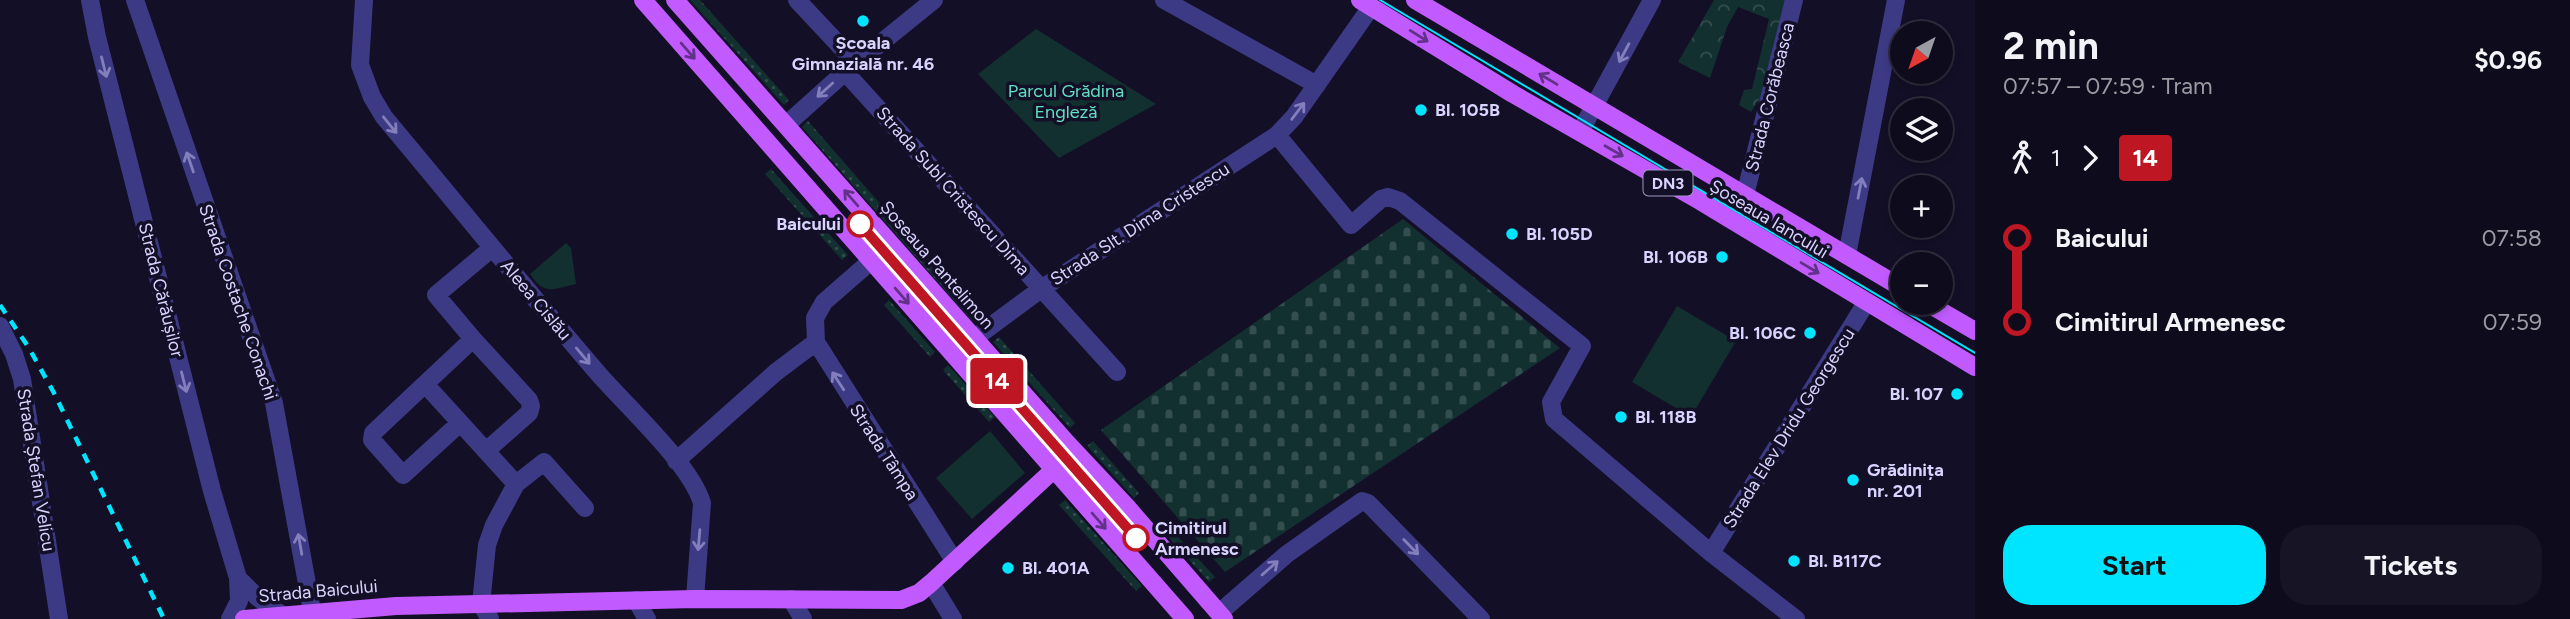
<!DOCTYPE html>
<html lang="en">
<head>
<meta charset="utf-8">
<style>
	body { margin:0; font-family:Figtree,sans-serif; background:#171425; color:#f1f3f6; height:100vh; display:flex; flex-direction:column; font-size:26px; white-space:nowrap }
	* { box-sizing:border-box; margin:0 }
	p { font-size:23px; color:#9b9ba3 }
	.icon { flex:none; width:38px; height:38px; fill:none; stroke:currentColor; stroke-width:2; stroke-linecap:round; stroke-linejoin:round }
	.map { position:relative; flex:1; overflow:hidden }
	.details { display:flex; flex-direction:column; background:#0e0b1c; width:595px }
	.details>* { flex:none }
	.badge { padding:0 14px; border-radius:5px; font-size:24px; line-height:46px }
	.needle { width:46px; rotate:220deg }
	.buttons { position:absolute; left:1890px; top:21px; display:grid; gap:14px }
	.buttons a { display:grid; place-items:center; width:63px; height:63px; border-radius:50%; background:#0e0b1c; box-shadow:0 4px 10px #0003,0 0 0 2px #2e2b3b; font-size:35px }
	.map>.badge { position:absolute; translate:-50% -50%; box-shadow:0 0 0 4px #fff }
	.legs { display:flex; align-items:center; gap:10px; height:77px; padding:0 28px; font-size:23px }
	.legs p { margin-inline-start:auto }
	.headline { display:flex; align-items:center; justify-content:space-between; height:119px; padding:0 28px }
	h1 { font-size:38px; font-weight:700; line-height:52px }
	.button { display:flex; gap:14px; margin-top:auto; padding:14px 28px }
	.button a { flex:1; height:80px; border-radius:28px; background:#00e5ff; color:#111; font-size:28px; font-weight:700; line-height:80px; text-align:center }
	.button a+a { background:#171425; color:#f1f3f6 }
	ul { padding:0 28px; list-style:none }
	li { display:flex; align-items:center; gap:24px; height:84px; font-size:26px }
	li i { display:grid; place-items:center; width:10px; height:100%; margin:0 9px; background:currentColor }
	li i::after { content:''; width:18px; height:18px; margin:-9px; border:5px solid; border-radius:50%; background:#0e0b1c }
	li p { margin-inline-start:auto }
	li:first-child i { background:linear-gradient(#0000 50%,currentColor 0) }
	li:last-child i { background:linear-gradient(currentColor 50%,#0000 0) }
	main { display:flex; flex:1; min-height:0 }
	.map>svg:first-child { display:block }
	.green { fill:#12302f }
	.forest { fill:url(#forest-crowns) }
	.cemetery { fill:url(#cemetery-stones) }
	.garden { fill:url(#garden-dots) }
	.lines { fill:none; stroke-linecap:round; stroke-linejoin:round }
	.minor { stroke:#3d3a85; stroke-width:18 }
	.major { stroke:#c25bff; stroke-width:18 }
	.tram { stroke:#00e5ff; stroke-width:2 }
	.rail { stroke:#00e5ff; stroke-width:4.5; stroke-dasharray:10 9; stroke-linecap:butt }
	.oneway { stroke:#623188 }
	.oneway2 { stroke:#837fbc }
	.line-1-casing { stroke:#fff; stroke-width:16 }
	.line-1 { stroke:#be1622; stroke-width:10 }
	.poi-dot { fill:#00e5ff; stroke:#130f26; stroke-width:2.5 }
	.stop-1-dot { fill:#fff; stroke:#be1622; stroke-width:3.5 }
	.labels { text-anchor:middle; stroke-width:7; stroke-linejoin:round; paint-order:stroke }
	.shield { fill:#130f26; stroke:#9e99be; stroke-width:2 }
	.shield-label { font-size:16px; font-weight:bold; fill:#d9d4ff }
	.poi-label { font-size:18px; font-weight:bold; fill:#d9d4ff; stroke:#130f26; text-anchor:start }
	.park-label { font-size:18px; fill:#5fe0c0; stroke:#130f26 }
	.street-label { font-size:18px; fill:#d9d4ff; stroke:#130f26 }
	.stop-label { font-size:18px; font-weight:bold; fill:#d9d4ff; stroke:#130f26; text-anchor:end }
</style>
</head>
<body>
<main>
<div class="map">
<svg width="1975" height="619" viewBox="0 0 1975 619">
	<defs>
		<pattern id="forest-crowns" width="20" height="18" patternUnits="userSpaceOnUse" patternTransform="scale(1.75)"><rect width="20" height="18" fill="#12302f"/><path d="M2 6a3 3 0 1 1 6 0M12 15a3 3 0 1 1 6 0" fill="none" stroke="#344d4e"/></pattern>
		<pattern id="cemetery-stones" width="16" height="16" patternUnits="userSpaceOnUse" patternTransform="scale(1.75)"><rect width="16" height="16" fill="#12302f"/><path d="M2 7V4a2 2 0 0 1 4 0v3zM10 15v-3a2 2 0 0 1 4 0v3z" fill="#344d4e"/></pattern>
		<pattern id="garden-dots" width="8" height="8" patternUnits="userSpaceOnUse" patternTransform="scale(1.75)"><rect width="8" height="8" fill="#12302f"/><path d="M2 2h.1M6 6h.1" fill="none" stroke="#344d4e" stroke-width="1.8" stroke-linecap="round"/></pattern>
	</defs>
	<rect width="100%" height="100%" fill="#130f26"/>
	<!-- green -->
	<path class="green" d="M1036,29l120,75 -97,54 -81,-84z
		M566,243l5,5 5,36c-24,5 -31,12 -46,-10z
		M1677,306l59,35 -45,76 -59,-35z
		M990,431l35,42 -53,46 -36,-41z"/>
	<!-- forest -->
	<path class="forest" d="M1714,0h73l-22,91 -14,21 -12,-7 5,-15 8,-1 17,-70 -31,-12 -11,20 -17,51 -32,-16z"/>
	<!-- cemetery -->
	<path class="cemetery" d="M1403,219l157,129 -335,224 -124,-142z"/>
	<!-- garden -->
	<path class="garden" d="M690,0h10l89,100 -5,5z
		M808,121l171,196 -6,5 -171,-195z
		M771,169l77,86 -6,5 -77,-86z
		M889,300l46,52 -5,5 -46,-52z
		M999,337l76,86 -5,5 -77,-86z
		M948,365l47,52 -6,5 -46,-52z
		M1093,441l46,52 -5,5 -47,-52z
		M1065,500l77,86 -6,5 -77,-86z
		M1168,526l47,51 -6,5 -46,-51z"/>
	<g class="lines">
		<!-- minor -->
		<path class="minor" d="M90,0l7,37 115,454 26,87 1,23 -9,18
			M135,0l139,403 38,208
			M364,0l-4,65 12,32 12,20c71,85 140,170 212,254 29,34 94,92 106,132l-7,96
			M797,0l59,63
			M1164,0l153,85
			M845,72l272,300
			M787,124l58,-52 89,-72
			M1580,132l72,-132
			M1277,135l74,90 30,-26 7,-2 12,4 182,145 -31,56 3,17 157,134 85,66
			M1745,195l49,-195
			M1847,255l49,-255
			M871,261l-47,41 -9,16 1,24 139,220
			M0,326l14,28 8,25 37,240
			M473,339l-37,-44 56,-47
			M953,354l88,-65 236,-154 17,-18 77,-110
			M425,384l48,-45 56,61 2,6 -2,7 -43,38
			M460,423l-57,52 -31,-35 1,-7 52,-49 91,100 -22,41 -7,20 -6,59 9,15
			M676,461l100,-89 40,-30
			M516,484l28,-22 41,46
			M1711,553l155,-250
			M238,578l19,19 25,18
			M931,583l22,36
			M791,599l12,20
			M636,600l11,19
			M1219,613l68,-59 75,-53 6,2 113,116"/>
		<!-- major -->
		<path class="major" d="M643,0l542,619
			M675,0l392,443 60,64 97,112
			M1360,0l153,94 187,107 275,166
			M1415,0l487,288
			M1927,303l48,28
			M244,619l152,-13 299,-7 206,1 18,-7 12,-10 143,-132"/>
		<!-- tram -->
		<path class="tram" d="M1380,0l595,353"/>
		<!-- rail -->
		<path class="rail" d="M0,305l29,43 25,45 110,226"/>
	</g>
	<!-- one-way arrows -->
	<defs><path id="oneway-shaft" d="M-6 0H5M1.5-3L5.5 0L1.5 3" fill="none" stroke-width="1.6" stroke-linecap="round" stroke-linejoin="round" transform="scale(1.75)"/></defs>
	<g class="oneway">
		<use href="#oneway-shaft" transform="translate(1419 36) rotate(32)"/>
		<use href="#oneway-shaft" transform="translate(688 51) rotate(49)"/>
		<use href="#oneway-shaft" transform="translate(1548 79) rotate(-149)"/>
		<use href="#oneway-shaft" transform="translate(1614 151) rotate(30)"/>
		<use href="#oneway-shaft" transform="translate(851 198) rotate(-131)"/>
		<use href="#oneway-shaft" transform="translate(1810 268) rotate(31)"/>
		<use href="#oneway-shaft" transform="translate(902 296) rotate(49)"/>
		<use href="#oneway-shaft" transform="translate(1099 521) rotate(49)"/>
	</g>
	<g class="oneway2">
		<use href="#oneway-shaft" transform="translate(1624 53) rotate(118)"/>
		<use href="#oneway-shaft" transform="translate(104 67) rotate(76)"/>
		<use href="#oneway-shaft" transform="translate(825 90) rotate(138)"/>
		<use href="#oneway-shaft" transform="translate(1298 111) rotate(-53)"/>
		<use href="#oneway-shaft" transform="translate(390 125) rotate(51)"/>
		<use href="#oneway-shaft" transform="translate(190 162) rotate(-109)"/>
		<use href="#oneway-shaft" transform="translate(1860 188) rotate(-79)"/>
		<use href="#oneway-shaft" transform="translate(583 356) rotate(50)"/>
		<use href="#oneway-shaft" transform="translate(838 381) rotate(-123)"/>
		<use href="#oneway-shaft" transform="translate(184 382) rotate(76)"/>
		<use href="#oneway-shaft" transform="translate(699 540) rotate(95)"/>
		<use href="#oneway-shaft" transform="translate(300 544) rotate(-100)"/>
		<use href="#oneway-shaft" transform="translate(1411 547) rotate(46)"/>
		<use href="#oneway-shaft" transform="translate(1270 568) rotate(-41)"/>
	</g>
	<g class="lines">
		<defs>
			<path id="line-1" d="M860,224l276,314"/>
		</defs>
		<!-- line-1 casing -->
		<use href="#line-1" class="line-1-casing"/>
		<!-- line-1 -->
		<use href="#line-1" class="line-1"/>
	</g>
	<!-- markers -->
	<g class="poi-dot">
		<circle cx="863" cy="21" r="7"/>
		<circle cx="1421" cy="110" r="7"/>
		<circle cx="1512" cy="234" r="7"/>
		<circle cx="1722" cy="257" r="7"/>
		<circle cx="1810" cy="333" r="7"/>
		<circle cx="1957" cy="394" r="7"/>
		<circle cx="1621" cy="417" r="7"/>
		<circle cx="1853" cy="480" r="7"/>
		<circle cx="1794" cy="561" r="7"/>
		<circle cx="1008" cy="568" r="7"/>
	</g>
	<g class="stop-1-dot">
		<circle cx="860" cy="224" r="12"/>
		<circle cx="1136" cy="538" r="12"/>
	</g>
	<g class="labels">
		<!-- shield labels -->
		<rect class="shield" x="1643.5" y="170.5" width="49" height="25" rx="5"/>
		<g class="shield-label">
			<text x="1668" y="189">DN3</text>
		</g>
		<!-- poi labels -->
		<g class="poi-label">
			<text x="863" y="49" text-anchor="middle">Școala<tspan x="863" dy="21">Gimnazială nr. 46</tspan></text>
			<text x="1435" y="116">Bl. 105B</text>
			<text x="1526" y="240">Bl. 105D</text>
			<text x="1708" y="263" text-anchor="end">Bl. 106B</text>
			<text x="1796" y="339" text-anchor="end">Bl. 106C</text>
			<text x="1943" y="400" text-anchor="end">Bl. 107</text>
			<text x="1635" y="423">Bl. 118B</text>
			<text x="1867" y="476">Grădinița<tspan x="1867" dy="21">nr. 201</tspan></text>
			<text x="1808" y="567">Bl. B117C</text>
			<text x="1022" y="574">Bl. 401A</text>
		</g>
		<!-- park labels -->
		<g class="park-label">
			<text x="1066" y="97">Parcul Grădina<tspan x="1066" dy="21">Engleză</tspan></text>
		</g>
		<!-- street labels -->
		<g class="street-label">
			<text transform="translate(1770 97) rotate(-76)" y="6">Strada Corăbeasca</text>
			<text transform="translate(953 191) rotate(48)" y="6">Strada Subl Cristescu Dima</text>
			<text transform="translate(1769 219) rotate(31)" y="6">Șoseaua Iancului</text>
			<text transform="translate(1140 224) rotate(-33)" y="6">Strada Slt. Dima Cristescu</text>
			<text transform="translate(937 265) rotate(49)" y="6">Șoseaua Pantelimon</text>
			<text transform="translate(161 290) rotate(76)" y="6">Strada Cărăușilor</text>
			<text transform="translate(536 300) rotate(50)" y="6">Aleea Cislău</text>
			<text transform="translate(238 302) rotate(71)" y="6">Strada Costache Conachi</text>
			<text transform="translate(1789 428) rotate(-58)" y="6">Strada Elev Dridu Georgescu</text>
			<text transform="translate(884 452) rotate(57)" y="6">Strada Tâmpa</text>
			<text transform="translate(36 470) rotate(81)" y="6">Strada Ștefan Velicu</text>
			<text transform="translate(318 591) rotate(-5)" y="6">Strada Baicului</text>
		</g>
		<!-- stop labels -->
		<g class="stop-label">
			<text x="841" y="230">Baicului</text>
			<text x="1155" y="534" text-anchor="start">Cimitirul<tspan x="1155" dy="21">Armenesc</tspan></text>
		</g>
	</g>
</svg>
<div class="buttons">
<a><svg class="needle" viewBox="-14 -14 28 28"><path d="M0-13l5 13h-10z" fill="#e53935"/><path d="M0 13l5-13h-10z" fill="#9b9ba3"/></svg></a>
<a><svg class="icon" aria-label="layers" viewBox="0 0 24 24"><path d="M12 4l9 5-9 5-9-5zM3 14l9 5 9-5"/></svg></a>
<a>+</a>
<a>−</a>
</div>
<b class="badge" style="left:997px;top:381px;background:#be1622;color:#fff">14</b>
</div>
<section class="details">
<div class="headline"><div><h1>2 min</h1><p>07:57 – 07:59 · Tram</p></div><b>$0.96</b></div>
<div class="legs"><svg class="icon" aria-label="walk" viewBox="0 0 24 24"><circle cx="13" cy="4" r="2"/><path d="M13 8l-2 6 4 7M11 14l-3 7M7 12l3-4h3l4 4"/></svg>1<svg class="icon" aria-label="forward" viewBox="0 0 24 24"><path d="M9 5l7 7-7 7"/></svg><b class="badge" style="background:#be1622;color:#fff">14</b></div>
<ul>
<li><i style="color:#be1622"></i><b>Baicului</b><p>07:58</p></li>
<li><i style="color:#be1622"></i><b>Cimitirul Armenesc</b><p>07:59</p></li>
</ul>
<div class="button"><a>Start</a><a>Tickets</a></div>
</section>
</main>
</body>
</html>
